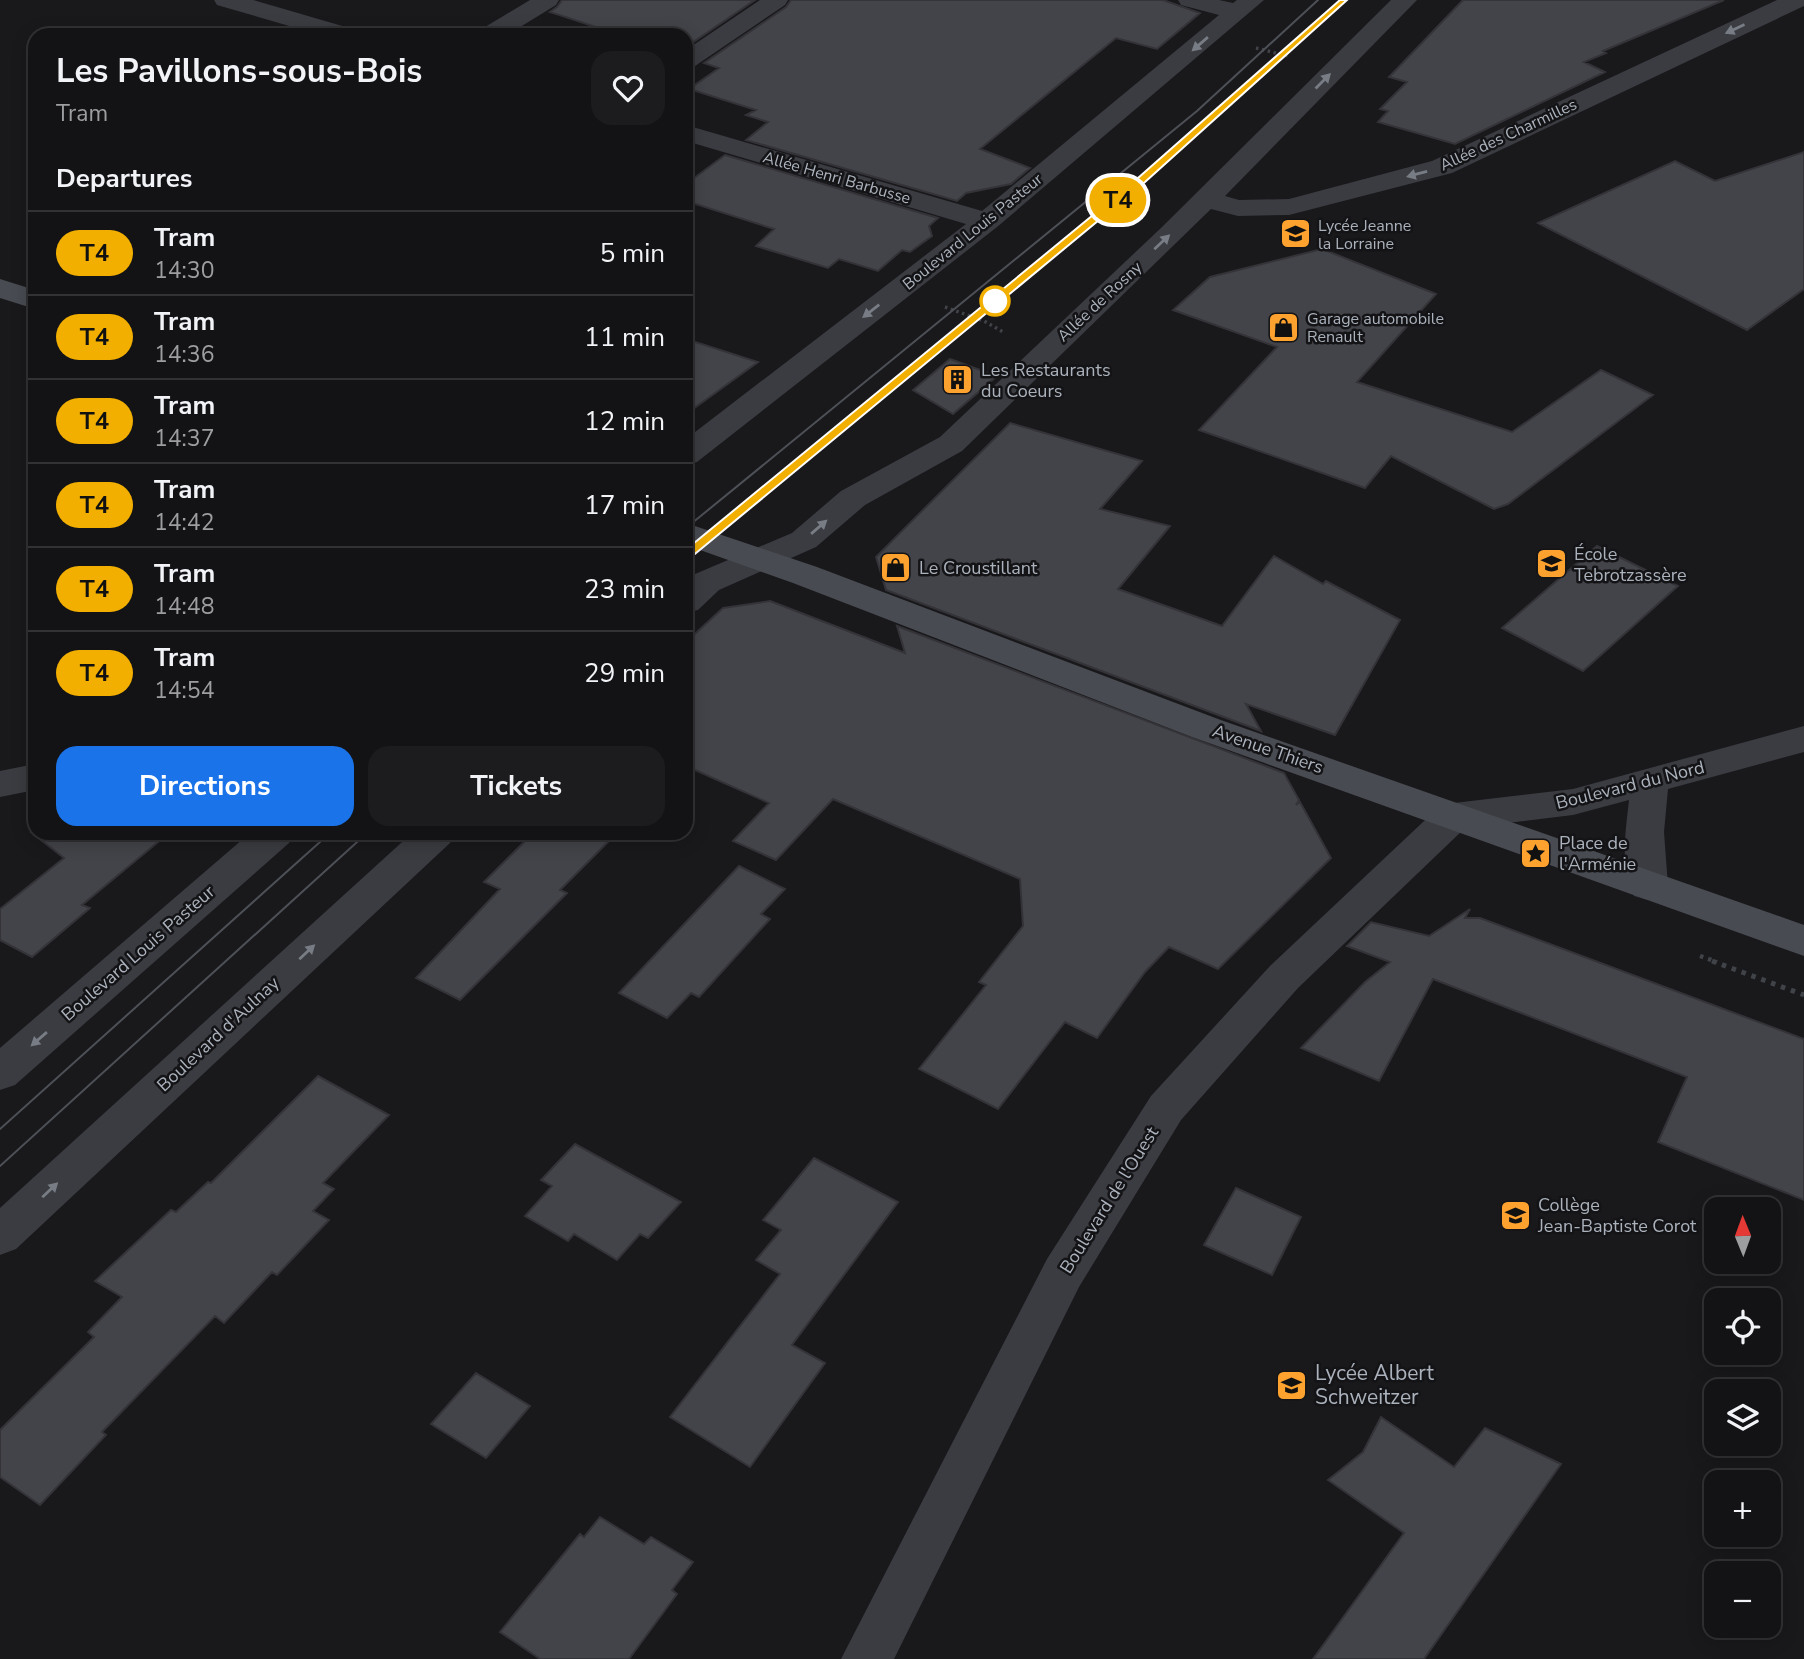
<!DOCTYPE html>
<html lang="en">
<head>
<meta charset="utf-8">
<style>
	body { margin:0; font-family:"Nunito Sans",sans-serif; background:#1c1c1e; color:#f1f3f6; height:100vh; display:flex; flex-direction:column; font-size:26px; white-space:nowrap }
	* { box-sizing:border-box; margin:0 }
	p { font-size:23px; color:#9d9ea0 }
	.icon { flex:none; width:38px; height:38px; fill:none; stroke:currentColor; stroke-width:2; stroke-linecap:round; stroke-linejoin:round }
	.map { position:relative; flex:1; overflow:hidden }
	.drawer { position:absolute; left:28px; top:28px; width:665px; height:812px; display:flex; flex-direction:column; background:#131315; border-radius:21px; box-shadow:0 4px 18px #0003,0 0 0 2px #323234 }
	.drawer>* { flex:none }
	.badge { padding:0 14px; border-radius:23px; font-size:24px; line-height:46px }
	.needle { width:46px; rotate:359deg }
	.fabs { position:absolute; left:1704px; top:1197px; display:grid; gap:14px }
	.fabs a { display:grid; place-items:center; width:77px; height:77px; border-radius:14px; background:#131315; box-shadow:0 4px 18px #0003,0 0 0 2px #323234; font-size:35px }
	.map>.badge { position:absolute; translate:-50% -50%; box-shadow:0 0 0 4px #fff }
	h2 { padding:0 28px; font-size:26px; line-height:63px }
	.round { display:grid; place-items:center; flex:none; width:74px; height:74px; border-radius:21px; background:#1c1c1e }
	.headline { display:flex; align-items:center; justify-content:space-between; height:119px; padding:0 28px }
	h1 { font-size:33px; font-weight:700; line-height:52px }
	.cta { display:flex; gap:14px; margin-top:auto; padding:14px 28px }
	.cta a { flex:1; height:80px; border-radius:21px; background:#1a73e8; color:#fff; font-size:28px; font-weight:700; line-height:80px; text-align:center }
	.cta a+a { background:#1c1c1e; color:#f1f3f6 }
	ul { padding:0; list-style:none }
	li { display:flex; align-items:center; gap:21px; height:84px; padding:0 28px; border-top:2px solid #323234 }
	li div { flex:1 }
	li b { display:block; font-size:26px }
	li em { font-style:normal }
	li .badge { min-width:77px; font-weight:700; text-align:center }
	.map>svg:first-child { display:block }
	.building { fill:#434449; stroke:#333338; stroke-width:2 }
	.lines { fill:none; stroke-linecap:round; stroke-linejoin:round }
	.path-far2 { stroke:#404348; stroke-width:3.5; stroke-dasharray:2.5 3.5; stroke-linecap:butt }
	.path-far1 { stroke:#404348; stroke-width:4.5; stroke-dasharray:3.5 5; stroke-linecap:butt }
	.path { stroke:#404348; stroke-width:5; stroke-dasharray:4.5 6; stroke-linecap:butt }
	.pedestrian { fill:#3a3c41; fill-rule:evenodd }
	.minor { fill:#3a3c41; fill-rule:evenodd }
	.tertiary { fill:#3a3c41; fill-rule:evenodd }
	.secondary { fill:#484b51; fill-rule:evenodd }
	.tram { stroke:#4d5056; stroke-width:2 }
	.oneway { fill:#787d85 }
	.line { fill:#f2af00; stroke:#fff; stroke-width:2 }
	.stop-dot { fill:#fff; stroke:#f2af00; stroke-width:3.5 }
	.labels { text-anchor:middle; stroke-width:5; stroke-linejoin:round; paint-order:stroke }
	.far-street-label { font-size:16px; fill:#abb2bc; stroke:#141417 }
	.far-poi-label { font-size:16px; fill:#abb2bc; stroke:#141417; text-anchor:start }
	.poi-label { font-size:18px; fill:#abb2bc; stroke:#141417; text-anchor:start }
	.street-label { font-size:18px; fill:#abb2bc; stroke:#141417 }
	.near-poi-label { font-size:21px; fill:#abb2bc; stroke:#141417; text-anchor:start }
</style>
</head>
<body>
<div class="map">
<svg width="1804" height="1659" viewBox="0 0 1804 1659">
	<rect width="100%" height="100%" fill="#19191c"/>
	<!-- building -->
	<path class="building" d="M562,0h193l-69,47v-12h-66l-70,-23 7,-5z
		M791,0h372l37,13 -43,36 -41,-11 -136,111 50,19 -19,16 -45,9 -9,8 -211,-61 22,-18 -22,-7 10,-5 -67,-21 30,-21 -15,-5 82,-56z
		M1463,0h261l-121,51 3,2 -22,9 21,10 -150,72 -77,-22 10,-11 -8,-2 27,-27 -18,-5z
		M1804,152v137l-57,41 -209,-107 137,-62 40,20z
		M725,155l213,63 -9,8 3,10 -22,16 -8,-2 -24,21 -39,-12 -11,9 -72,-22 18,-17 -88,-28v-17z
		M1322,249l114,45 -79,88 155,50 89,-62 52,25 -145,109 -14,5 -103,-53 -26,32 -166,-58 78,-83 -104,-37 37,-33z
		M686,339l72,23 -72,52z
		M950,359l47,17 -44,38 -40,-24z
		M1010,423l132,38 -42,48 70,17 -52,63 104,37 52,-70 49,28 3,-3 74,39 -65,115 -89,-31 15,27 -375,-141 -10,-33z
		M1597,546l81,40 -95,85 -81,-43z
		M770,601l135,52 -8,-27 387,147 15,27 -3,5 4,-3 31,56 -113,111 -49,-22 -24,25 -48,66 -32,-16 -67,87 -79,-40 67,-84 -7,-3 44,-56 -3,-47 -187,-80 -57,61 -43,-19 36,-38 -83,-37v-124l37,-34z
		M32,833h137l-87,72 8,3 -58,49 -32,-17v-31l64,-51z
		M533,833h84l-57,57 7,3 -107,107 -44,-22 84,-89 -16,-7z
		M739,866l46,23 -24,25 9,5 -71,78 -8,-4 -24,25 -48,-25z
		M1470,909l-5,9h15l324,121v161l-146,-58 29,-65 -254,-98 -54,102 -78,-33 64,-66 25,-20 -43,-16 24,-24 58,14z
		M318,1076l71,39 -66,68 11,6 -21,22 16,9 -52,55 -5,-3 -48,51 -9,-7 -113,116 4,3 -66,70 -40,-28v-47l94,-93 -6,-5 34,-35 -27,-16 76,-71 5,2 32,-30 3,1z
		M575,1144l106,58 -33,36 -8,-4 -23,26 -43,-26 -6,7 -43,-25 27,-30 -11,-6z
		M814,1158l84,44 -106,143 33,18 -75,104 -80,-50 110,-143 -24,-14 25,-30 -18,-10z
		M1236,1188l65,29 -29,58 -68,-30z
		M476,1373l54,33 -44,52 -55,-34z
		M1381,1417l73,50 31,-39 76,36 -137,195h-111l91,-126 -76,-53 35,-28z
		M600,1517l44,27 7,-7 42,25 -21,28 5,4 -48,65h-89l-40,-27 80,-98 4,3z"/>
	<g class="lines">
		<!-- path-far2 -->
		<path class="path-far2" d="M1256,48l32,8
			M945,307l39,14 21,12"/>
		<!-- path-far1 -->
		<path class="path-far1" d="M1700,956l17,6"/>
		<!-- path -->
		<path class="path" d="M1712,961l92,34"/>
		<!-- pedestrian -->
		<path class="pedestrian" d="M530,0h29l-3,5 -49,30h-31l4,-5z"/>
		<!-- minor -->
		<path class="minor" d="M214,0h39l103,30 4,5h-40l-103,-30z
			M760,0h28l-3,5 -90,61 -9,3v-19z
			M1178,0h41l14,3 4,-3h27l-267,227 -300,235 -11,3v-26l280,-215 -280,-83v-16l296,86 237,-196 -38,-10z
			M1391,0h26l-192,196 14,4 50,-1 143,-38 345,-161h27v6l-352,167 -163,42 -51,1 -27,-7 -249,242 -97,54 -49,42 -97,43 -21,20 -12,3v-30l9,-9 97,-41 49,-42 99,-54 222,-210z
			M35,764v26l-35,7v-26z
			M250,833h44l-5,10 -274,242 -15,5v-42z
			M412,833h43l-5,10 -434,406 -16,6v-47z"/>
		<!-- tertiary -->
		<path class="tertiary" d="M1804,726v26l-136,37 -4,43 4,54 -6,10 -14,4 -14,-4c-15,-26 -8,-68 -5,-96l-56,15 -108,13 -167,160 -117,132 -102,167 -185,372h-53l206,-400 104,-163 119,-130 170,-160 14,-3 119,-14z"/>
		<!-- secondary -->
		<path class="secondary" d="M0,279l35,11v19l-35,-11z
			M686,523l131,44 401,152 586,206v31l-612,-219 -399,-154 -107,-38z"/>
		<!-- tram -->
		<path class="tram" d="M686,528l511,-417 121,-111
			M686,556l456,-376 201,-180
			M0,1129l330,-296
			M0,1166l367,-333"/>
	</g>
	<!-- one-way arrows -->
	<defs><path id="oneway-solid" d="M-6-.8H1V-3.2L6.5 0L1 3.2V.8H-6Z" transform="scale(1.75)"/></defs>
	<g class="oneway">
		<use href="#oneway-solid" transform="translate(1735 29) rotate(155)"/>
		<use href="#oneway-solid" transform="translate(1200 44) rotate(139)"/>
		<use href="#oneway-solid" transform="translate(1323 81) rotate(-45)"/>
		<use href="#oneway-solid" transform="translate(1417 174) rotate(165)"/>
		<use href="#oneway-solid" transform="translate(1162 242) rotate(-43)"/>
		<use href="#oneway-solid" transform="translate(871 311) rotate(142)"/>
		<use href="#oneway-solid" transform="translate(819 527) rotate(-41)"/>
		<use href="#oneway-solid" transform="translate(307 952) rotate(-43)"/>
		<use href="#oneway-solid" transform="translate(39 1039) rotate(139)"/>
		<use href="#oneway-solid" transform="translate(50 1190) rotate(-43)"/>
	</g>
	<!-- line -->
	<path class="line" d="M1340,0h7l-202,182 -455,376h-8v-5l456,-375z"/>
	<!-- icons -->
	<defs>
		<symbol id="university-square" viewBox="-11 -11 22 22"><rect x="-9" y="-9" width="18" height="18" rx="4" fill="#fda22f" stroke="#141417"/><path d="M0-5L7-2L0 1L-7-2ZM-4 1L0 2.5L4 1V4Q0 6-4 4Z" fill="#111"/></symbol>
		<symbol id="shop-square" viewBox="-11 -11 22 22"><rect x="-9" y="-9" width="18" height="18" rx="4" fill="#fda22f" stroke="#141417"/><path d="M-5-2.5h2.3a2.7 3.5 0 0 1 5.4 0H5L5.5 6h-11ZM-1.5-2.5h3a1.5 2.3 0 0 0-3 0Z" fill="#111"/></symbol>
		<symbol id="building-square" viewBox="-11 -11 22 22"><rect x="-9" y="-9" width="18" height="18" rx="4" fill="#fda22f" stroke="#141417"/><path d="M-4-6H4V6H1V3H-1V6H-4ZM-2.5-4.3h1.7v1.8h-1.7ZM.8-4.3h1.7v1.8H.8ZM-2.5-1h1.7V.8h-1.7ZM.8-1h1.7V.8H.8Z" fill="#111"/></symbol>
		<symbol id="school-square" viewBox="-11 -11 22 22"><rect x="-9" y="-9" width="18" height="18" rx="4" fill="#fda22f" stroke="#141417"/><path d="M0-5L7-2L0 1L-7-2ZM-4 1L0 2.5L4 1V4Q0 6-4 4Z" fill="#111"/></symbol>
		<symbol id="sight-square" viewBox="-11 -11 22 22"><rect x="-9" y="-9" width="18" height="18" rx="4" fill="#fda22f" stroke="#141417"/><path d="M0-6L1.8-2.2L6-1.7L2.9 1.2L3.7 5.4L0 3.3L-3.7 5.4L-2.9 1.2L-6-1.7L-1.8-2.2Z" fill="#111"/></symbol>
	</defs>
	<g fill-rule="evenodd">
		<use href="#university-square" x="1278" y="216" width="35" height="35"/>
		<use href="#shop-square" x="1266" y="310" width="35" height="35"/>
		<use href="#building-square" x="940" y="362" width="35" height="35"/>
		<use href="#school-square" x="1534" y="546" width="35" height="35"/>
		<use href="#shop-square" x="878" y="550" width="35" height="35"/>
		<use href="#sight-square" x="1518" y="836" width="35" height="35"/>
		<use href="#school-square" x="1498" y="1198" width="35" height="35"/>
		<use href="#school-square" x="1274" y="1368" width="35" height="35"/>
	</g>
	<!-- markers -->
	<circle class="stop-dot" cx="995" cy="301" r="14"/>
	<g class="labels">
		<!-- far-street labels -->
		<g class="far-street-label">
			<text transform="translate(1508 134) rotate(-25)" y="6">Allée des Charmilles</text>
			<text transform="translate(837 177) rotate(16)" y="6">Allée Henri Barbusse</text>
			<text transform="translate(972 231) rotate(-39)" y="6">Boulevard Louis Pasteur</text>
			<text transform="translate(1099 301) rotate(-43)" y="6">Allée de Rosny</text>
		</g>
		<!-- far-poi labels -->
		<g class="far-poi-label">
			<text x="1318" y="231">Lycée Jeanne<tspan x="1318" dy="18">la Lorraine</tspan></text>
			<text x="1307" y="324">Garage automobile<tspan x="1307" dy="18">Renault</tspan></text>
		</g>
		<!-- poi labels -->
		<g class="poi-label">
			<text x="981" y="376">Les Restaurants<tspan x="981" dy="21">du Coeurs</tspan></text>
			<text x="1574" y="560">École<tspan x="1574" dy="21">Tebrotzassère</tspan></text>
			<text x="919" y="574">Le Croustillant</text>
			<text x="1559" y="849">Place de<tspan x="1559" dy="21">l'Arménie</tspan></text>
			<text x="1538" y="1211">Collège<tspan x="1538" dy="21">Jean-Baptiste Corot</tspan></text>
		</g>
		<!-- street labels -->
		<g class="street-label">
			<text transform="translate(1268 749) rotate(19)" y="6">Avenue Thiers</text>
			<text transform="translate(1630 785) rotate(-14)" y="6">Boulevard du Nord</text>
			<text transform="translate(138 953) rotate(-41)" y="6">Boulevard Louis Pasteur</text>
			<text transform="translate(218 1034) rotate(-43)" y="6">Boulevard d'Aulnay</text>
			<text transform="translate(1109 1200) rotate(-58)" y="6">Boulevard de l'Ouest</text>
		</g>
		<!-- near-poi labels -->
		<g class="near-poi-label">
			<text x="1315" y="1380">Lycée Albert<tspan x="1315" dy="24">Schweitzer</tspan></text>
		</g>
	</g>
</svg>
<div class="fabs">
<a><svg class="needle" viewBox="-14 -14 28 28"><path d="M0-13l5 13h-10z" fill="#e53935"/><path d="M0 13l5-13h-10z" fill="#9d9ea0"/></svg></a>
<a><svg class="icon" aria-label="locate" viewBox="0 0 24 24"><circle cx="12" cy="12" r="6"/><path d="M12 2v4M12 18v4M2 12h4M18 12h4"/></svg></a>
<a><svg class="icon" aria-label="layers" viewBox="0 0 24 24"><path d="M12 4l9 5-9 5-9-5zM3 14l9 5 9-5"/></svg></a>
<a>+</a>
<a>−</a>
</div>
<b class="badge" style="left:1118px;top:200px;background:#f2af00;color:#111">T4</b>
<section class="drawer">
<div class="headline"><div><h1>Les Pavillons-sous-Bois</h1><p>Tram</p></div><a class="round"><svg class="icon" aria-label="heart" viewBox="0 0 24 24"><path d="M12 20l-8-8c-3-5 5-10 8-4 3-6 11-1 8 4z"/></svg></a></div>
<h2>Departures</h2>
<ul>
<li><span class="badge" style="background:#f2af00;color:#111">T4</span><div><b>Tram</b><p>14:30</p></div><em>5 min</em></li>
<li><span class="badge" style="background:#f2af00;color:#111">T4</span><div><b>Tram</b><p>14:36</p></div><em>11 min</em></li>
<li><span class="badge" style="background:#f2af00;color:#111">T4</span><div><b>Tram</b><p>14:37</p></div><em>12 min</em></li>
<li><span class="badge" style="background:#f2af00;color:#111">T4</span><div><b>Tram</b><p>14:42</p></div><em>17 min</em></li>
<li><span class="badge" style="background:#f2af00;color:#111">T4</span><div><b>Tram</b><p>14:48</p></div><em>23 min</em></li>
<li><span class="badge" style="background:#f2af00;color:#111">T4</span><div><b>Tram</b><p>14:54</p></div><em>29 min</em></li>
</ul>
<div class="cta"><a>Directions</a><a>Tickets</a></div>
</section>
</div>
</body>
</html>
